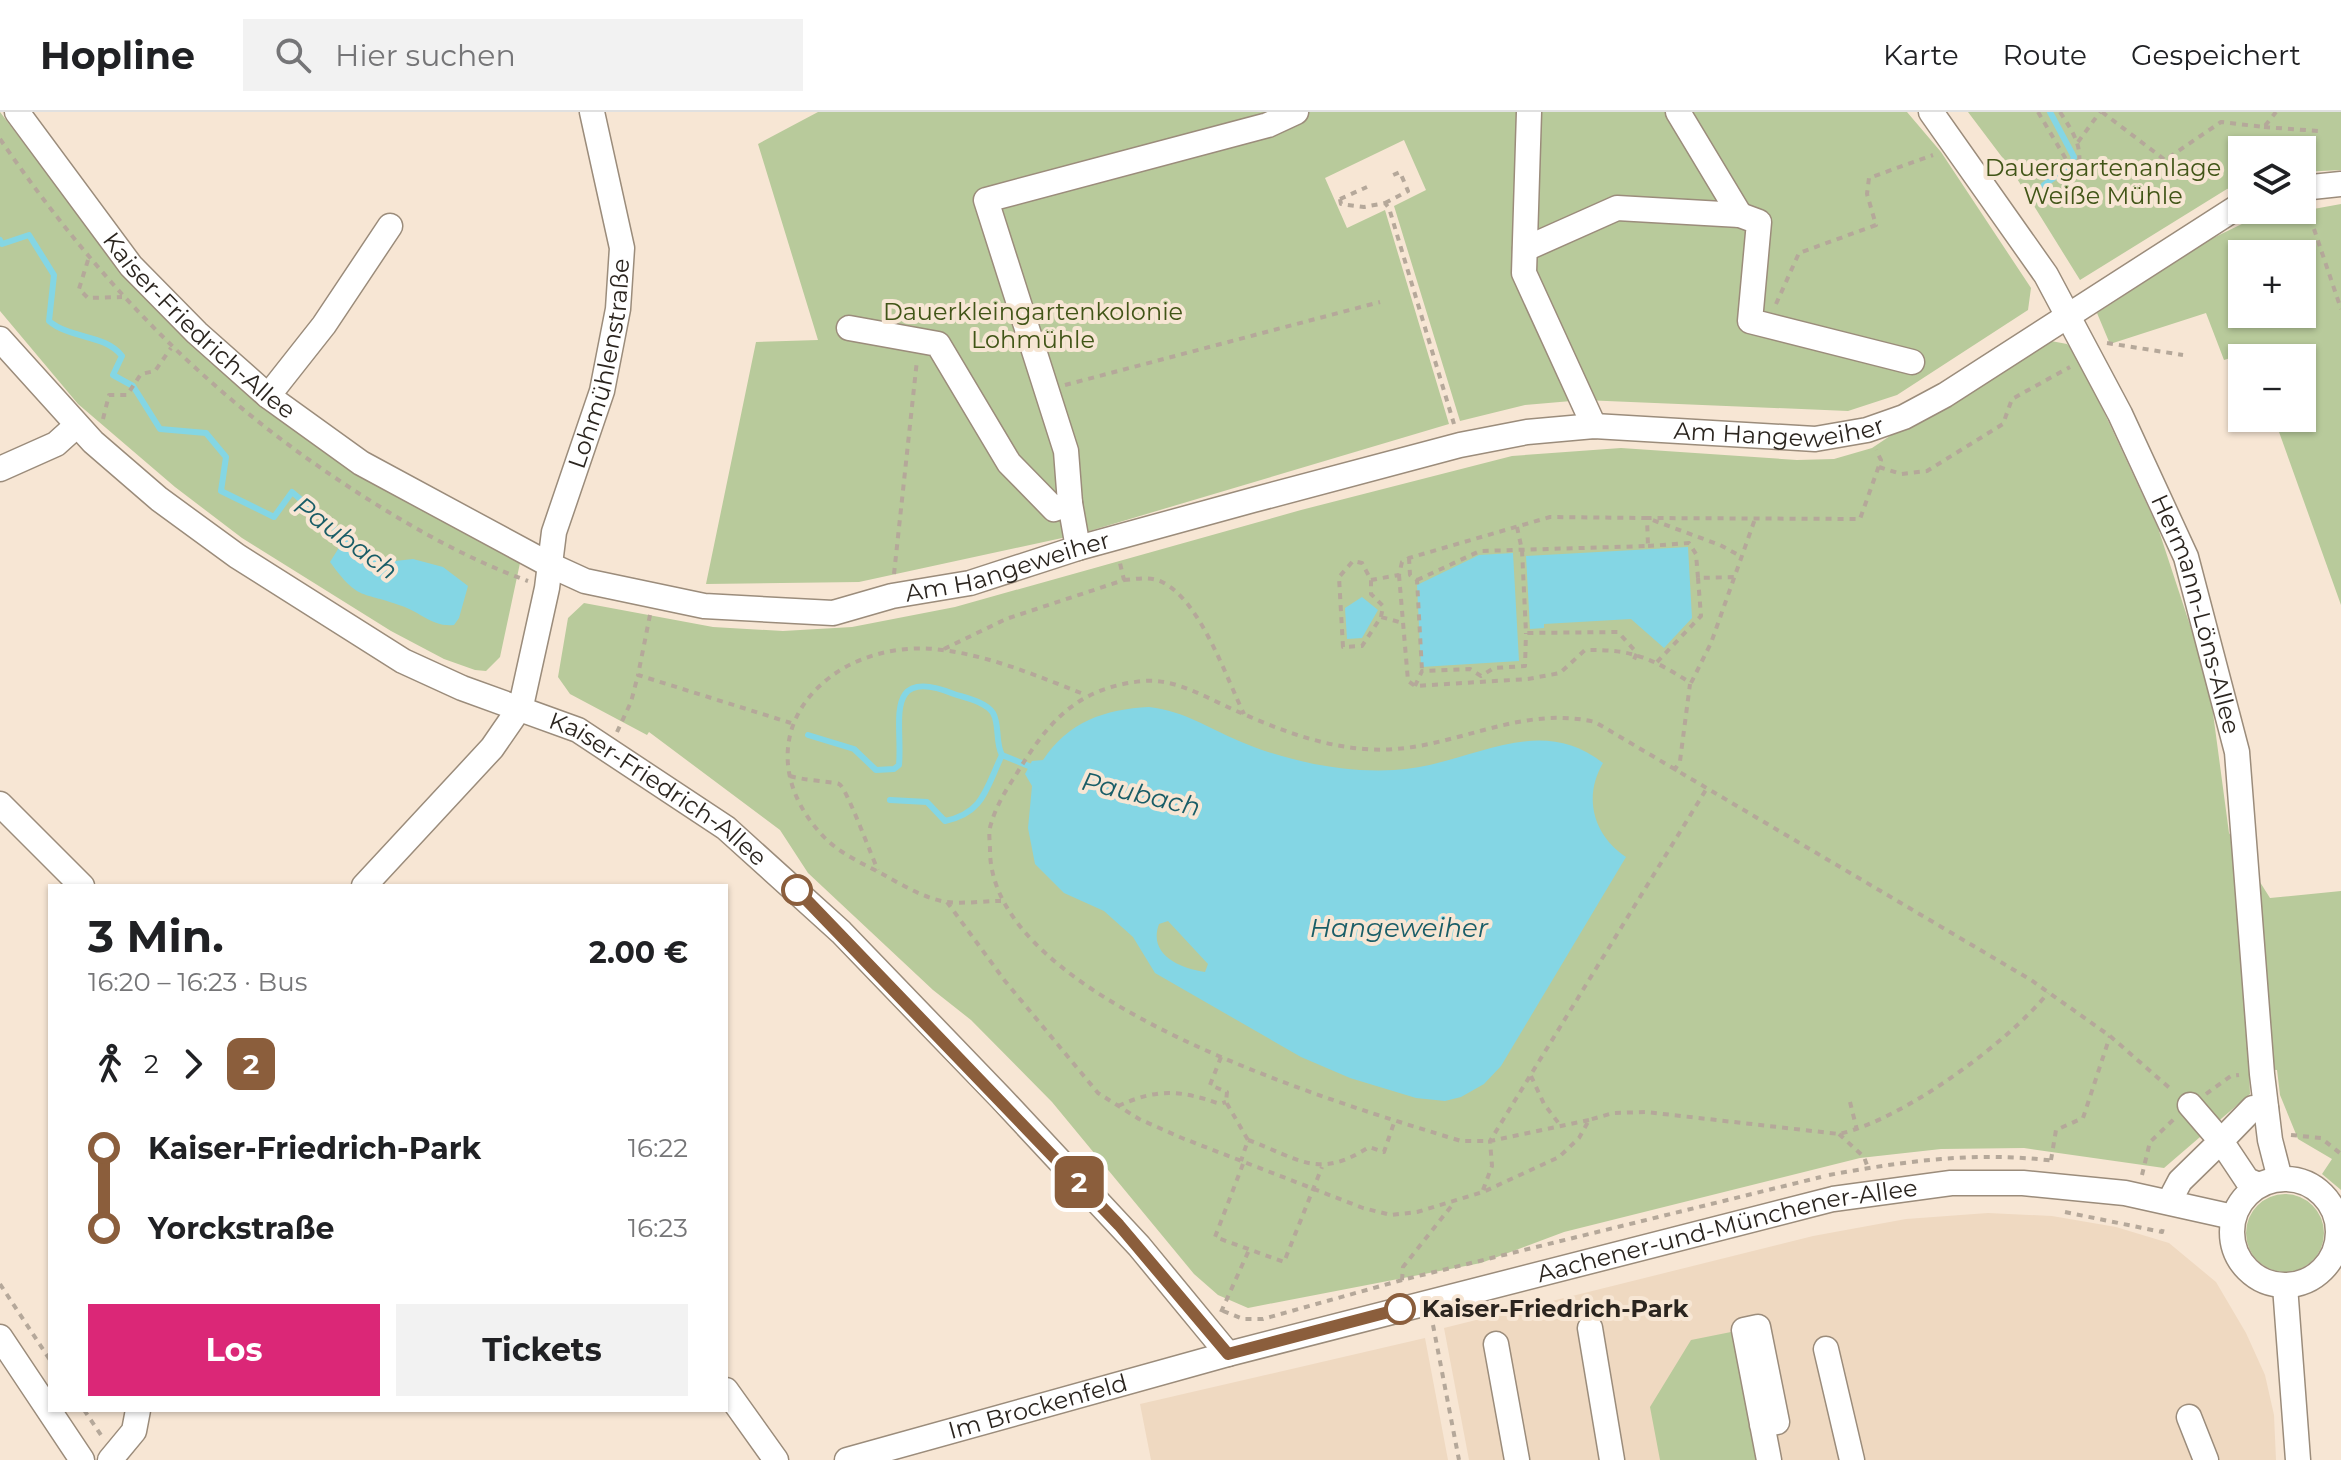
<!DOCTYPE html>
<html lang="de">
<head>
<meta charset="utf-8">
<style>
	body { margin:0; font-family:Montserrat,sans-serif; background:#f2f2f2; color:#202124; height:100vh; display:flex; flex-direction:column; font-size:30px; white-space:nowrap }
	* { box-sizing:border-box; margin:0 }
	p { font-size:26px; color:#757577 }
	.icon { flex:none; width:44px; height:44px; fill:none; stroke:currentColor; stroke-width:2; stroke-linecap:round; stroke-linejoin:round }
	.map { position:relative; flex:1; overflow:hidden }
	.sheet { position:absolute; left:48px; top:772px; width:680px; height:528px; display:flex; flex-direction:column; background:#fff; border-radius:0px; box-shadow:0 2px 6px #0004 }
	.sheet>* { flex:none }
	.badge { padding:0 16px; border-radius:12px; font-size:28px; line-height:52px }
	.tools { position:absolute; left:2228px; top:24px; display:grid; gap:16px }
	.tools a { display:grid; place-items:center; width:88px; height:88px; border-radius:0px; background:#fff; box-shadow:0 2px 6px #0004; font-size:40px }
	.map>.badge { position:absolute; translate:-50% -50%; box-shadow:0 0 0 4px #fff }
	.legs { display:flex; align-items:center; gap:12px; height:88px; padding:0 40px; font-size:26px }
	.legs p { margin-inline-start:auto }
	.headline { display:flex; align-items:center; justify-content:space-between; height:136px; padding:0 40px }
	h1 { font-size:44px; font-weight:700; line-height:60px }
	.button { display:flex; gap:16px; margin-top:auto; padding:16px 40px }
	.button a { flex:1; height:92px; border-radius:0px; background:#db2777; color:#fff; font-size:32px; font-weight:700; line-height:92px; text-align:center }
	.button a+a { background:#f2f2f2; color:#202124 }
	ul { padding:0 40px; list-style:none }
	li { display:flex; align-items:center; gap:28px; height:80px; font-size:30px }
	li i { display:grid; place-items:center; width:12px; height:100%; margin:0 10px; background:currentColor }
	li i::after { content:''; width:20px; height:20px; margin:-10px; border:6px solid; border-radius:50%; background:#fff }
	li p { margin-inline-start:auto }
	li:first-child i { background:linear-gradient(#0000 50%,currentColor 0) }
	li:last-child i { background:linear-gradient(currentColor 50%,#0000 0) }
	header { display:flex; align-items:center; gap:48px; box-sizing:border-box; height:112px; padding:0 40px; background:#fff; border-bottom:2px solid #e0e0e0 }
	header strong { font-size:38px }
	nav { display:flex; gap:44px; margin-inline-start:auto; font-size:28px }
	.search { width:560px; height:72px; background:#f2f2f2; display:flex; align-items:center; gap:20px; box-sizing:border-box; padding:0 28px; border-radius:0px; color:#757577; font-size:30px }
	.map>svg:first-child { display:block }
	.built { fill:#efd9c1 }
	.green { fill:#b8ca9b; fill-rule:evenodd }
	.water { fill:#84d6e4; fill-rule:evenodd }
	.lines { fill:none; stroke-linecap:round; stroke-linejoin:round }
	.stream { stroke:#84d6e4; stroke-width:6 }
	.minor-casing { stroke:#9b8c7b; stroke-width:27 }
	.path { stroke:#b5a89a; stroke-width:4; stroke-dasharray:6 6; stroke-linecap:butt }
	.minor { stroke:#fff; stroke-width:24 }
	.line-1-casing { stroke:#fff; stroke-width:18 }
	.line-1 { stroke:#8b5e3c; stroke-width:12 }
	.stop-1-dot { fill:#fff; stroke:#8b5e3c; stroke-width:4 }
	.labels { text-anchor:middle; stroke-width:8; stroke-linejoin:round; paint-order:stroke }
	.park-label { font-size:24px; fill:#415517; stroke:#f7e6d4 }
	.street-label { font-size:24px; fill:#2b251f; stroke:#f7e6d4 }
	.stop-label { font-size:24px; font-weight:bold; fill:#2b251f; stroke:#f7e6d4; text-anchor:start }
	.water-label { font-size:26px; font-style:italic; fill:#195d67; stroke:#f7e6d4 }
</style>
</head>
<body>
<header>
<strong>Hopline</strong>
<div class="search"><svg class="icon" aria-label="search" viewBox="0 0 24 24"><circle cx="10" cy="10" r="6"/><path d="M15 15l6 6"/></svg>Hier suchen</div>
<nav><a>Karte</a><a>Route</a><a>Gespeichert</a></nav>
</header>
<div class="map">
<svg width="2341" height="1348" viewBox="0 0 2341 1348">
	<rect width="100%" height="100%" fill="#f7e6d4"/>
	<!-- built -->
	<path class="built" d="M1988,1101l64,3 64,11 53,16 47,39 30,51 19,42 9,40 2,45h-807l-25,-132 369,-92 93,-17z
		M1425,1226l23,122h-297l-11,-56z"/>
	<!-- green -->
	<path class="green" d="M0,0l116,151 240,208 77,45 82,41 5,6 -20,94 -14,14 -11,-1 -31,-11 -53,-28 -149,-93 -67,-51 -97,-83 -78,-93z
		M818,0h1089l34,40 90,136 -3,22 -131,85 -49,16 -265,-11 -58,5 -65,16 -66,-215 32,-16 -22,-50 -79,38 22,50 38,-18 64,214 -373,111 -217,47 -153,2 50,-242 62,-2 -60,-196z
		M1968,0h373v58l-39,2v-22h-60v35l-15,4 -147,91 -69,-111z
		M2341,92v401l-67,-187h28v-60h-49l-3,-6 -26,8 -18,-47 -96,31 -13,-31 114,-74 37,-18zM2242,142h60v60h-60z
		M2051,229l16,3 11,12 80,172 51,155 20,150 41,65 71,-7v299l-19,-16 10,-15 -34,-20 -18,-44 -3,-25 -28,-2 1,26 -86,74 -140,-20 -83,1 -81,9 -296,74 -83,31 -233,45 -30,-13 -24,-21 -142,-172 -81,-82 -38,-30 -125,-117 -28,-43 -131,-98 -2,3 -77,-41 -12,-17 10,-59 16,-15 129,24 70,4 69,-4 103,-20 346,-97 211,-54 109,-8 176,12 37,-1 38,-11 18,-12z
		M2246 1121a39 39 0 1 1 78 0a39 39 0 1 1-78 0Z
		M1741,1218l26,130h-107l-10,-53 41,-67z"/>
	<!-- water -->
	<path class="water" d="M345,426l41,24 27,-3 30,8 25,19 -9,32 -5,7c-22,2 -32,-12 -52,-19 -40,-15 -43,-4 -72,-44z
		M1688,435l4,71 -28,30 -33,-29 -87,5v4l-14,1 -4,-73z
		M1513,441l6,108 -98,6 -4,-82 62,-30z
		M1362,485l16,13 -16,28 -15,1 -2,-31z
		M1149,595c38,5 57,20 90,34 47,20 104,32 155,29 73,-3 142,-60 209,-7 -20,34 -10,72 23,94l-125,209 -17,18 -23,13 -16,4 -29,-3 -66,-20 -49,-21 -146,-84 -22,-36 -29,-26 -40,-18 -29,-29 -7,-36 4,-42 -7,-12 7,-13 11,-1c25,-38 62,-51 106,-53zM1168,809l40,43 -3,8c-27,-4 -57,-18 -46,-48z"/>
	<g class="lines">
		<!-- stream -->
		<path class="stream" d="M2044,73l27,-20 3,-8 -24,-45
			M0,128l2,4 27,-9 25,40 -5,46c21,18 56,13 73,35l-9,19 20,11 27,43 46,4 20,24 -5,34 53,26 18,-25 57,49
			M808,623l46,14 22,21 18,-1 5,-4c4,-41 -17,-100 55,-71 12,4 32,8 39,19 7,12 2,29 9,42l34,14
			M890,688l37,2 18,19c39,-8 41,-33 57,-66"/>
		<defs>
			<g id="minor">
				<path id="s1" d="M17,0l114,154 66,67 71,63 93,67 189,102 35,16 119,25 129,7 59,-17 78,-13 108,-35 175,-48 207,-55 67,-13 67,-6 221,13 52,-9 37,-13 41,-22 297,-191"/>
				<path d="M1529,0l-5,161 70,153"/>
				<path d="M1678,0l62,103"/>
				<path id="s2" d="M1931,0l115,163 74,139 66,143 51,195 25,322 8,66 10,39"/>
				<path d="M2302,76l39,-4"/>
				<path d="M1525,137l92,-41 123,7 19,7 -9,99 162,41"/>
				<path d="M849,216l89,16 71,119 45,46 16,-6 -4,-52 -80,-251 282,-75 28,-13"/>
				<path id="s3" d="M0,227l93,103 66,57 78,57 166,105 59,27 116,42 148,98 115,104 160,166 138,148 89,108"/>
				<path d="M268,284l56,-71 66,-99"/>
				<path d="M0,357l56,-25 20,-18"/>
				<path d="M1070,391l8,45"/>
				<path d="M0,692l82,82"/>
				<path id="s4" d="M364,774l128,-138 29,-42 26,-118 7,-56 48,-141 16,-82 4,-61 -30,-136"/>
				<circle cx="2285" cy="1120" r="53"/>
				<path d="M2259,1073l-12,-5 -26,-39 32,-33h13"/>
				<path d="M2169,1090l11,-21 41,-40 -31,-36"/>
				<path d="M2285,1174l13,174"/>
				<path d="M1590,1216l22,132"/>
				<path d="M0,1225l82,123"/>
				<path d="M1496,1232l21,116"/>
				<path d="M1826,1237l26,111"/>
				<path d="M726,1278l50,70"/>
				<path d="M2189,1305l17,43"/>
				<path d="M1762,1313l15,-3 -19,-95 -14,3 25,130"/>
				<path d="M110,1348l24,-29 4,-21"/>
				<path id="s5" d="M847,1348l381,-106 605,-155 118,-16h72l102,10 108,24"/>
			</g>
		</defs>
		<!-- minor casing -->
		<use href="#minor" class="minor-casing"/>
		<!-- path -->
		<path class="path" d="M2038,0l38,64
			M2060,0c15,23 25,38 16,64
			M2102,0l63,48 56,-38 43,5 12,-15
			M2264,15l54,4
			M0,27c97,141 203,252 346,346 56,37 118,73 182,96
			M2078,30l22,-30
			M1340,87l1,5 23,3 21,-4 4,5 65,216
			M1340,87l27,-12
			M1385,91l23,-12 -8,-19 -9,4
			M2314,117l27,80
			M88,148l-9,29 9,9 34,-1
			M1776,192l23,-51 77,-28 -9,-31 2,-16 64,-23
			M2107,231l76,12
			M1065,273l315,-83
			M103,307l6,-24h18l14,-21 14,-3 16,-23
			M1879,355l22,7 26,-3 76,-47 9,-25 58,-32
			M1517,415l5,23 4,83 92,-1 19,21 -5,11
			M1648,434l41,-3 7,11 2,24 38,-1
			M1409,446l1,17 7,5 5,91
			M894,462l23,-214
			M1399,463l9,106 7,5 113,-7 32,-6 25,-23c47,-1 66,8 106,33l20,-40 44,-124
			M1124,468c13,-1 26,-4 38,2 38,18 64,95 82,132
			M1371,468l28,-5 3,-13 7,-4 141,-41 97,1 73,27 22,12
			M1417,468l63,-29 168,-5 -1,-28 213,1 21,-59 -5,-10
			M650,503l-12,60 153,48
			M1381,505l2,-11 -12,-12v-14l-9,-17 -9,-2 -14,16 4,70 19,-1 19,-29 22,6
			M944,537l62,-30 118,-39 -5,-21
			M1657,550l44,-46 -3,-38
			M1415,574l7,-15 48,-2 11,7 13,-8 31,-2 1,-33
			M617,620l14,-30 7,-27
			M1674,659l6,-10 10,-77
			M790,664c11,4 46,6 49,8 7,2 33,74 39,86
			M1001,789c-17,0 -37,3 -54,1 -21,-3 -43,-16 -61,-26 -20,-11 -46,-22 -62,-39 -53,-55 -49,-127 18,-168 29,-17 66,-24 100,-19 49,6 98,27 144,45
			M947,790l58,79 93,112 41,26 43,19 181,70 28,7 26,-3 66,-20 76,-35 20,-19 10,-18 24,-7 33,-1 193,22c65,-15 167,-90 209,-141
			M1221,945l-11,28 17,7 -1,10 22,38 -7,21
			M1531,964l13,28 16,21
			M2206,982l25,-18 8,-1
			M1850,990l7,28
			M1118,994c40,-18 62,-16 102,-2l6,-2
			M1589,1008l-99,21h-29c-120,-37 -471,-139 -471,-291 0,-8 -2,-18 1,-26 4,-15 14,-33 23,-46 33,-55 61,-90 129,-97 34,-3 67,19 98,32 39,17 81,33 124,36 81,7 149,-46 230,-27l436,258 79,56 63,55
			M1839,1022l25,23 4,11
			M2291,1023l30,3 20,16
			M1248,1028c52,19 70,40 121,7l15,5 11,-32
			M2051,1048l5,-30 27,-12 27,-82
			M1243,1052l-28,73 69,25 38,-95
			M1829,1063c76,-14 148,-24 226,-14
			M2142,1063l8,-33 24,-23
			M1483,1078l9,-24 -2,-25 217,-353
			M2065,1100l97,20 2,-8
			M1402,1168l1,-13 50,-63
			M0,1172l50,76
			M1223,1199l20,8h20l139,-39 419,-103
			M1221,1200l28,-62
			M1433,1213l26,135
			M84,1298l17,25"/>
		<!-- minor -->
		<use href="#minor" class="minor"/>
	</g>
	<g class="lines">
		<defs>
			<path id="line-1" d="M797,778l322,335 109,129 172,-45"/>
		</defs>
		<!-- line-1 casing -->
		<use href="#line-1" class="line-1-casing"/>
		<!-- line-1 -->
		<use href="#line-1" class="line-1"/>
	</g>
	<!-- markers -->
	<g class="stop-1-dot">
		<circle cx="797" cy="778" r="14"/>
		<circle cx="1400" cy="1197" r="14"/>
	</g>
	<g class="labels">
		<!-- park labels -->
		<g class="park-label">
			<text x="2103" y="64">Dauergartenanlage<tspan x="2103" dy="28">Weiße Mühle</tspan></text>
			<text x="1033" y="208">Dauerkleingartenkolonie<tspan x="1033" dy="28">Lohmühle</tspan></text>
		</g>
		<!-- street labels -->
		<g class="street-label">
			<text dy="8" stroke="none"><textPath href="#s1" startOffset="282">Kaiser-Friedrich-Allee</textPath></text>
			<text dy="8" stroke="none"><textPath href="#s4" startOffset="592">Lohmühlenstraße</textPath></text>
			<text dy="8" stroke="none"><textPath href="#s1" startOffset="1970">Am Hangeweiher</textPath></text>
			<text dy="8" stroke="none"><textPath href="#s1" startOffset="1180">Am Hangeweiher</textPath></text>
			<text dy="8" stroke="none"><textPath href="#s2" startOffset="572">Hermann-Löns-Allee</textPath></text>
			<text dy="8" stroke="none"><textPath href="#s3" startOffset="806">Kaiser-Friedrich-Allee</textPath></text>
			<text dy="8" stroke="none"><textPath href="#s5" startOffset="910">Aachener-und-Münchener-Allee</textPath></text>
			<text dy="8" stroke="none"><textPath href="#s5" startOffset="198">Im Brockenfeld</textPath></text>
		</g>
		<!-- stop labels -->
		<g class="stop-label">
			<text x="1422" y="1205">Kaiser-Friedrich-Park</text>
		</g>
		<!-- water labels -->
		<g class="water-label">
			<text transform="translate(346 426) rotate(36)" y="9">Paubach</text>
			<text transform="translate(1141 682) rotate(13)" y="9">Paubach</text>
			<text x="1399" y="825">Hangeweiher</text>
		</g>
	</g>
</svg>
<div class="tools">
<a><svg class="icon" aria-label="layers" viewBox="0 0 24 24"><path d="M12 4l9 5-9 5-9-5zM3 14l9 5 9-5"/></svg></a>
<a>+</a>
<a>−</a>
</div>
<b class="badge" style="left:1079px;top:1070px;background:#8b5e3c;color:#fff">2</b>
<section class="sheet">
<div class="headline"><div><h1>3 Min.</h1><p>16:20 – 16:23 · Bus</p></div><b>2.00 €</b></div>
<div class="legs"><svg class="icon" aria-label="walk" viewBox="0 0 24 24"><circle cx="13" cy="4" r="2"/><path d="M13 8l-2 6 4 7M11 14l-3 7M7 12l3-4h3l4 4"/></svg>2<svg class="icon" aria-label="forward" viewBox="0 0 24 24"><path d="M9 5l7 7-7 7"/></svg><b class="badge" style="background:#8b5e3c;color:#fff">2</b></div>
<ul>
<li><i style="color:#8b5e3c"></i><b>Kaiser-Friedrich-Park</b><p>16:22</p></li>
<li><i style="color:#8b5e3c"></i><b>Yorckstraße</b><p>16:23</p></li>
</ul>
<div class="button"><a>Los</a><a>Tickets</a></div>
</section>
</div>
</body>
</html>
